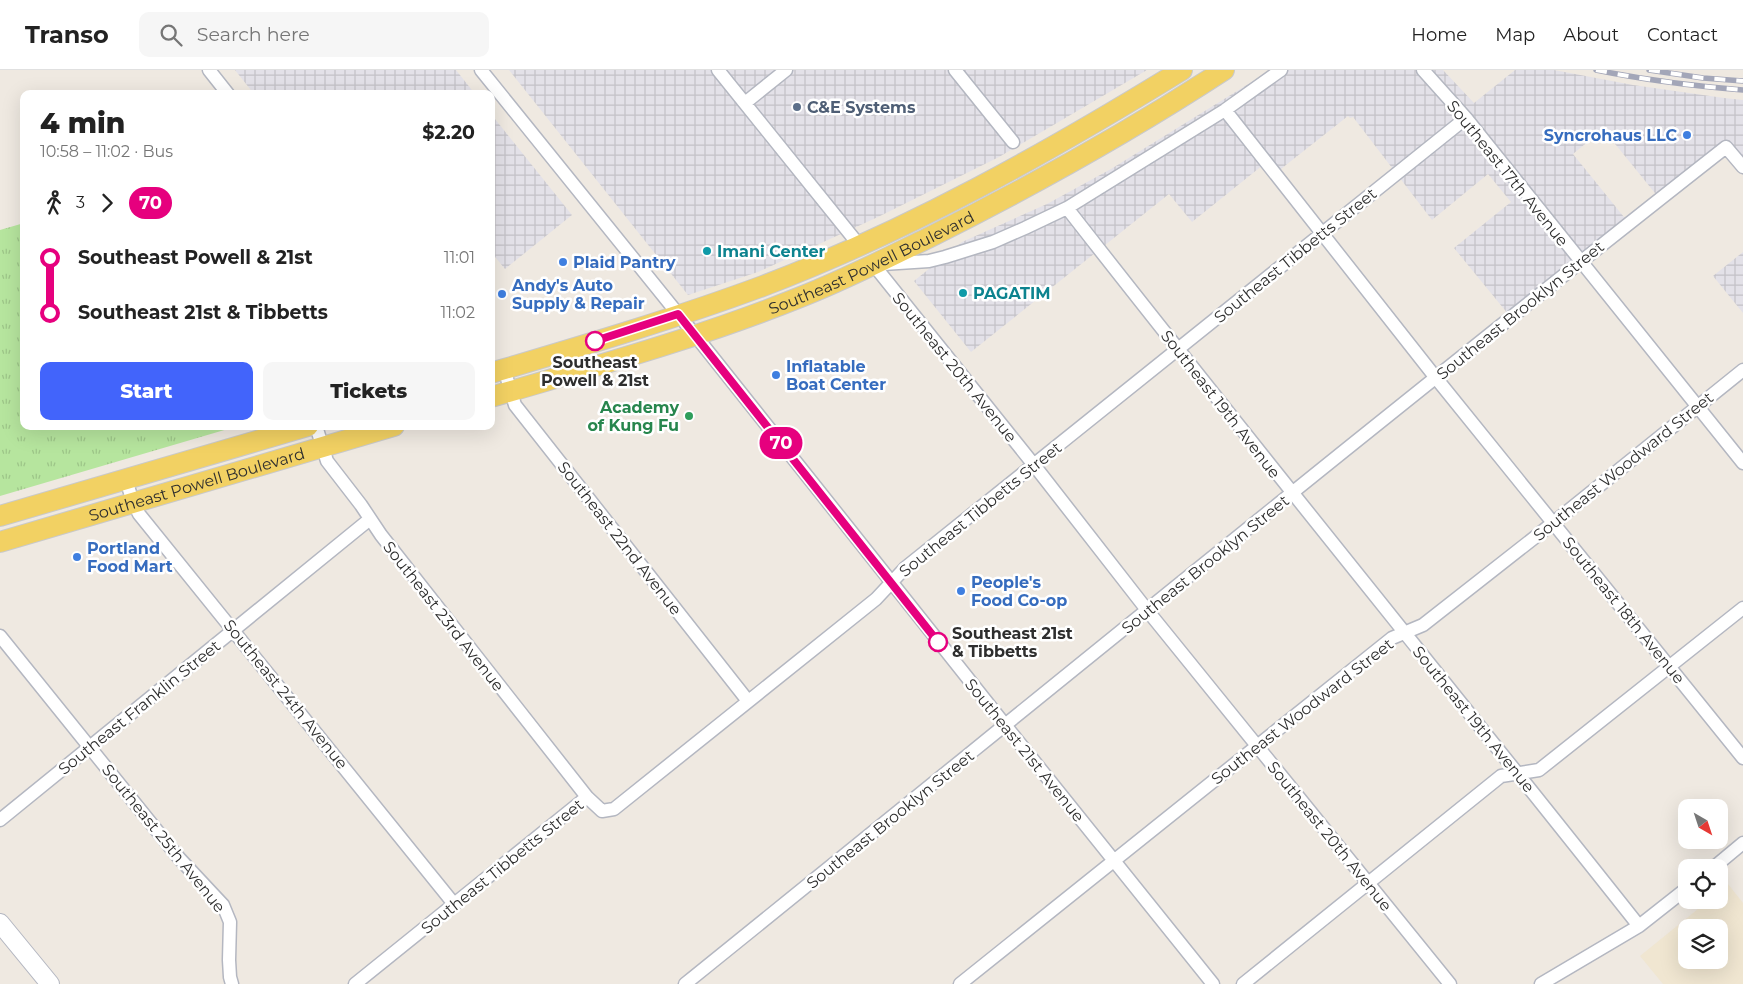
<!DOCTYPE html>
<html lang="en">
<head>
<meta charset="utf-8">
<style>
	body { margin:0; font-family:Montserrat,sans-serif; background:#f6f6f6; color:#222; height:100vh; display:flex; flex-direction:column; font-size:19px; white-space:nowrap }
	* { box-sizing:border-box; margin:0 }
	p { font-size:16px; color:#767676 }
	.icon { flex:none; width:28px; height:28px; fill:none; stroke:currentColor; stroke-width:2; stroke-linecap:round; stroke-linejoin:round }
	.map { position:relative; flex:1; overflow:hidden }
	.details { position:absolute; left:20px; top:20px; width:475px; height:340px; display:flex; flex-direction:column; background:#fff; border-radius:10px; box-shadow:0 5px 20px #0002 }
	.details>* { flex:none }
	.badge { padding:0 10px; border-radius:16px; font-size:18px; line-height:32px }
	.needle { width:32px; rotate:141deg }
	.tools { position:absolute; left:1678px; top:729px; display:grid; gap:10px }
	.tools a { display:grid; place-items:center; width:50px; height:50px; border-radius:10px; background:#fff; box-shadow:0 5px 20px #0002; font-size:25px }
	.map>.badge { position:absolute; translate:-50% -50%; box-shadow:0 0 0 2px #fff }
	.legs { display:flex; align-items:center; gap:8px; height:55px; padding:0 20px; font-size:16px }
	.legs p { margin-inline-start:auto }
	.head { display:flex; align-items:center; justify-content:space-between; height:85px; padding:0 20px }
	h1 { font-size:28px; font-weight:800; line-height:38px }
	.button { display:flex; gap:10px; margin-top:auto; padding:10px 20px }
	.button a { flex:1; height:58px; border-radius:10px; background:#4264fb; color:#fff; font-size:20px; font-weight:800; line-height:58px; text-align:center }
	.button a+a { background:#f6f6f6; color:#222 }
	ul { padding:0 20px; list-style:none }
	li { display:flex; align-items:center; gap:18px; height:55px; font-size:19px }
	li i { display:grid; place-items:center; width:8px; height:100%; margin:0 6px; background:currentColor }
	li i::after { content:''; width:12px; height:12px; margin:-6px; border:4px solid; border-radius:50%; background:#fff }
	li p { margin-inline-start:auto }
	li:first-child i { background:linear-gradient(#0000 50%,currentColor 0) }
	li:last-child i { background:linear-gradient(currentColor 50%,#0000 0) }
	header { display:flex; align-items:center; gap:30px; box-sizing:border-box; height:70px; padding:0 25px; background:#fff; border-bottom:1px solid #e0e0e0 }
	header strong { font-size:24px }
	nav { display:flex; gap:28px; margin-inline-start:auto; font-size:18px }
	.search { width:350px; height:45px; background:#f6f6f6; display:flex; align-items:center; gap:12px; box-sizing:border-box; padding:0 18px; border-radius:10px; color:#767676; font-size:19px }
	.map>svg:first-child { display:block }
	.industrial { fill:url(#industrial-grid) }
	.education { fill:#f0e6d1; fill-rule:evenodd }
	.park { fill:url(#park-tufts) }
	.lines { fill:none; stroke-linecap:round; stroke-linejoin:round }
	.street-casing { stroke:#b4b7c1; stroke-width:15 }
	.secondary-casing { stroke:#b4b7c1; stroke-width:20 }
	.primary-casing { stroke:#c9c9c9; stroke-width:22 }
	.street { stroke:#fff; stroke-width:12 }
	.secondary { stroke:#fff; stroke-width:18 }
	.primary { stroke:#f2d163; stroke-width:20 }
	.rail-casing { stroke:#a3a6b8; stroke-width:5.5 }
	.rail { stroke:#fff; stroke-width:4; stroke-dasharray:11; stroke-linecap:butt }
	.line-1-casing { stroke:#fff; stroke-width:11 }
	.line-1 { stroke:#e6007e; stroke-width:8 }
	.service-dot { fill:#5c6f8a; stroke:#fff; stroke-width:2 }
	.shop-dot { fill:#3f7fe0; stroke:#fff; stroke-width:2 }
	.culture-dot { fill:#0f9aa8; stroke:#fff; stroke-width:2 }
	.stop-1-dot { fill:#fff; stroke:#e6007e; stroke-width:2.5 }
	.leisure-dot { fill:#2e9e5b; stroke:#fff; stroke-width:2 }
	.labels { text-anchor:middle; stroke-width:5; stroke-linejoin:round; paint-order:stroke }
	.service-label { font-size:16px; font-weight:bold; fill:#4e5e75; stroke:#fff; text-anchor:start }
	.shop-label { font-size:16px; font-weight:bold; fill:#366cbe; stroke:#fff; text-anchor:start }
	.street-label { font-size:16px; fill:#2e2e2e; stroke:#fff }
	.culture-label { font-size:16px; font-weight:bold; fill:#0d838f; stroke:#fff; text-anchor:start }
	.stop-label { font-size:16px; font-weight:bold; fill:#2e2e2e; stroke:#fff }
	.leisure-label { font-size:16px; font-weight:bold; fill:#27864d; stroke:#fff; text-anchor:end }
</style>
</head>
<body>
<header>
<strong>Transo</strong>
<div class="search"><svg class="icon" aria-label="search" viewBox="0 0 24 24"><circle cx="10" cy="10" r="6"/><path d="M15 15l6 6"/></svg>Search here</div>
<nav><a>Home</a><a>Map</a><a>About</a><a>Contact</a></nav>
</header>
<div class="map">
<svg width="1743" height="914" viewBox="0 0 1743 914">
	<defs>
		<pattern id="industrial-grid" width="8" height="8" patternUnits="userSpaceOnUse" patternTransform="scale(1.25)"><rect width="8" height="8" fill="#e3e1e8"/><path d="M0 4h8M4 0v8" fill="none" stroke="#c3c1c7"/></pattern>
		<pattern id="park-tufts" width="24" height="20" patternUnits="userSpaceOnUse" patternTransform="scale(1.25)"><rect width="24" height="20" fill="#b6e59e"/><path d="M3 7l-1-3M5 7V3M7 7l1-3M15 17l-1-3M17 17v-4M19 17l1-3" fill="none" stroke="#9dc588"/></pattern>
	</defs>
	<rect width="100%" height="100%" fill="#efe9e1"/>
	<!-- industrial -->
	<path class="industrial" d="M235,0h221l19,24h-221z
		M509,0h638l-148,87 -121,60 -120,55 -70,23z
		M1271,0h172l31,33 41,-33h39l79,15 91,13 19,2v75l-17,-22 -63,50 -60,-74 -30,25 59,73 -119,93 -59,-72 57,-46 -23,-28 -56,46 -79,-103 -3,1 -2,-2 -76,60 -9,-11 -71,57 -23,-28 -198,158 -57,-71 48,-39 85,-38 64,-35z
		M491,44l81,101 -67,54 -14,-17z
		M1743,182v61l-30,-37z"/>
	<!-- education -->
	<path class="education" d="M1728,814l15,19v81h-80l-23,-28 69,-56h10v-8zM1686,858h33v32h-33z"/>
	<!-- park -->
	<path class="park" d="M24,153v203h214l-238,70v-266z"/>
	<g class="lines">
		<defs>
			<path id="street" d="M209,0l19,24
				M481,0l214,265 310,390 208,259
				M718,0l141,175
				M955,0l58,72
				M1423,0l43,48 277,345
				M745,33l41,-33
				M1225,40l211,268 307,380
				M1067,138c188,241 382,478 572,718
				M873,194l161,201 113,145 303,374
				M883,194l46,-3 16,-4 48,-15 32,-14 42,-20 158,-98 56,-40
				M504,299l11,36 233,296
				M316,356l11,35 34,44 20,30 206,262 15,14 12,-2 262,-210 29,-31 561,-450
				M126,410l7,22 6,12 315,390
				M0,566l179,222 44,47 7,17 -1,38 1,17 2,7
				M0,750l370,-301
				M1713,798l30,-25
				M355,914l232,-187
				M685,914c347,-280 691,-562 1041,-837l17,20
				M960,914l432,-346 31,-13 130,-102 190,-153
				M1243,914l258,-208 38,-6 204,-162
				M1541,914l98,-58 47,-37"/>
			<path id="secondary" d="M0,853l50,61"/>
			<g id="primary">
				<path d="M491,303c91,-27 183,-54 272,-87 147,-56 286,-134 419,-216"/>
				<path id="s1" d="M491,327c105,-31 211,-60 312,-101 43,-17 84,-38 125,-58 102,-51 201,-106 296,-168"/>
				<path d="M0,446l308,-90"/>
				<path id="s2" d="M0,472l394,-116"/>
			</g>
		</defs>
		<!-- street casing -->
		<use href="#street" class="street-casing"/>
		<!-- secondary casing -->
		<use href="#secondary" class="secondary-casing"/>
		<!-- primary casing -->
		<use href="#primary" class="primary-casing"/>
		<!-- street -->
		<use href="#street" class="street"/>
		<!-- secondary -->
		<use href="#secondary" class="secondary"/>
		<!-- primary -->
		<use href="#primary" class="primary"/>
		<defs>
			<path id="rail" d="M1596,0c49,10 98,16 147,20
				M1649,0l54,8 40,3"/>
		</defs>
		<!-- rail casing -->
		<use href="#rail" class="rail-casing"/>
		<!-- rail -->
		<use href="#rail" class="rail"/>
	</g>
	<g class="lines">
		<defs>
			<path id="line-1" d="M595,271l83,-27 260,328"/>
		</defs>
		<!-- line-1 casing -->
		<use href="#line-1" class="line-1-casing"/>
		<!-- line-1 -->
		<use href="#line-1" class="line-1"/>
	</g>
	<!-- markers -->
	<circle class="service-dot" cx="797" cy="37" r="5"/>
	<g class="shop-dot">
		<circle cx="1687" cy="65" r="5"/>
		<circle cx="563" cy="192" r="5"/>
		<circle cx="502" cy="224" r="5"/>
		<circle cx="776" cy="305" r="5"/>
		<circle cx="77" cy="487" r="5"/>
		<circle cx="961" cy="521" r="5"/>
	</g>
	<g class="culture-dot">
		<circle cx="707" cy="181" r="5"/>
		<circle cx="963" cy="223" r="5"/>
	</g>
	<g class="stop-1-dot">
		<circle cx="595" cy="271" r="9"/>
		<circle cx="938" cy="572" r="9"/>
	</g>
	<circle class="leisure-dot" cx="689" cy="346" r="5"/>
	<g class="labels">
		<!-- service labels -->
		<g class="service-label">
			<text x="807" y="43">C&amp;E Systems</text>
		</g>
		<!-- shop labels -->
		<g class="shop-label">
			<text x="1677" y="71" text-anchor="end">Syncrohaus LLC</text>
			<text x="573" y="198">Plaid Pantry</text>
			<text x="512" y="221">Andy's Auto<tspan x="512" dy="18">Supply &amp; Repair</tspan></text>
			<text x="786" y="302">Inflatable<tspan x="786" dy="18">Boat Center</tspan></text>
			<text x="87" y="484">Portland<tspan x="87" dy="18">Food Mart</tspan></text>
			<text x="971" y="518">People's<tspan x="971" dy="18">Food Co-op</tspan></text>
		</g>
		<!-- street labels -->
		<g class="street-label">
			<text transform="translate(1508 103) rotate(51)" y="6">Southeast 17th Avenue</text>
			<text transform="translate(1295 185) rotate(-39)" y="6">Southeast Tibbetts Street</text>
			<text dy="6" stroke="none"><textPath href="#s1" startOffset="404">Southeast Powell Boulevard</textPath></text>
			<text transform="translate(1520 240) rotate(-39)" y="6">Southeast Brooklyn Street</text>
			<text transform="translate(955 297) rotate(51)" y="6">Southeast 20th Avenue</text>
			<text transform="translate(1221 334) rotate(52)" y="6">Southeast 19th Avenue</text>
			<text transform="translate(1623 396) rotate(-39)" y="6">Southeast Woodward Street</text>
			<text dy="6" stroke="none"><textPath href="#s2" startOffset="205">Southeast Powell Boulevard</textPath></text>
			<text transform="translate(980 439) rotate(-39)" y="6">Southeast Tibbetts Street</text>
			<text transform="translate(620 468) rotate(52)" y="6">Southeast 22nd Avenue</text>
			<text transform="translate(1205 494) rotate(-39)" y="6">Southeast Brooklyn Street</text>
			<text transform="translate(1624 540) rotate(51)" y="6">Southeast 18th Avenue</text>
			<text transform="translate(444 546) rotate(52)" y="6">Southeast 23rd Avenue</text>
			<text transform="translate(286 624) rotate(51)" y="6">Southeast 24th Avenue</text>
			<text transform="translate(139 637) rotate(-39)" y="6">Southeast Franklin Street</text>
			<text transform="translate(1302 641) rotate(-38)" y="6">Southeast Woodward Street</text>
			<text transform="translate(1474 649) rotate(51)" y="6">Southeast 19th Avenue</text>
			<text transform="translate(1025 680) rotate(51)" y="6">Southeast 21st Avenue</text>
			<text transform="translate(890 749) rotate(-39)" y="6">Southeast Brooklyn Street</text>
			<text transform="translate(1330 766) rotate(51)" y="6">Southeast 20th Avenue</text>
			<text transform="translate(164 768) rotate(51)" y="6">Southeast 25th Avenue</text>
			<text transform="translate(502 796) rotate(-39)" y="6">Southeast Tibbetts Street</text>
		</g>
		<!-- culture labels -->
		<g class="culture-label">
			<text x="717" y="187">Imani Center</text>
			<text x="973" y="229">PAGATIM</text>
		</g>
		<!-- stop labels -->
		<g class="stop-label">
			<text x="595" y="298">Southeast<tspan x="595" dy="18">Powell &amp; 21st</tspan></text>
			<text x="952" y="569" text-anchor="start">Southeast 21st<tspan x="952" dy="18">&amp; Tibbetts</tspan></text>
		</g>
		<!-- leisure labels -->
		<g class="leisure-label">
			<text x="679" y="343">Academy<tspan x="679" dy="18">of Kung Fu</tspan></text>
		</g>
	</g>
</svg>
<div class="tools">
<a><svg class="needle" viewBox="-14 -14 28 28"><path d="M0-13l5 13h-10z" fill="#e53935"/><path d="M0 13l5-13h-10z" fill="#767676"/></svg></a>
<a><svg class="icon" aria-label="locate" viewBox="0 0 24 24"><circle cx="12" cy="12" r="6"/><path d="M12 2v4M12 18v4M2 12h4M18 12h4"/></svg></a>
<a><svg class="icon" aria-label="layers" viewBox="0 0 24 24"><path d="M12 4l9 5-9 5-9-5zM3 14l9 5 9-5"/></svg></a>
</div>
<b class="badge" style="left:781px;top:373px;background:#e6007e;color:#fff">70</b>
<section class="details">
<div class="head"><div><h1>4 min</h1><p>10:58 – 11:02 · Bus</p></div><b>$2.20</b></div>
<div class="legs"><svg class="icon" aria-label="walk" viewBox="0 0 24 24"><circle cx="13" cy="4" r="2"/><path d="M13 8l-2 6 4 7M11 14l-3 7M7 12l3-4h3l4 4"/></svg>3<svg class="icon" aria-label="forward" viewBox="0 0 24 24"><path d="M9 5l7 7-7 7"/></svg><b class="badge" style="background:#e6007e;color:#fff">70</b></div>
<ul>
<li><i style="color:#e6007e"></i><b>Southeast Powell &amp; 21st</b><p>11:01</p></li>
<li><i style="color:#e6007e"></i><b>Southeast 21st &amp; Tibbetts</b><p>11:02</p></li>
</ul>
<div class="button"><a>Start</a><a>Tickets</a></div>
</section>
</div>
</body>
</html>
